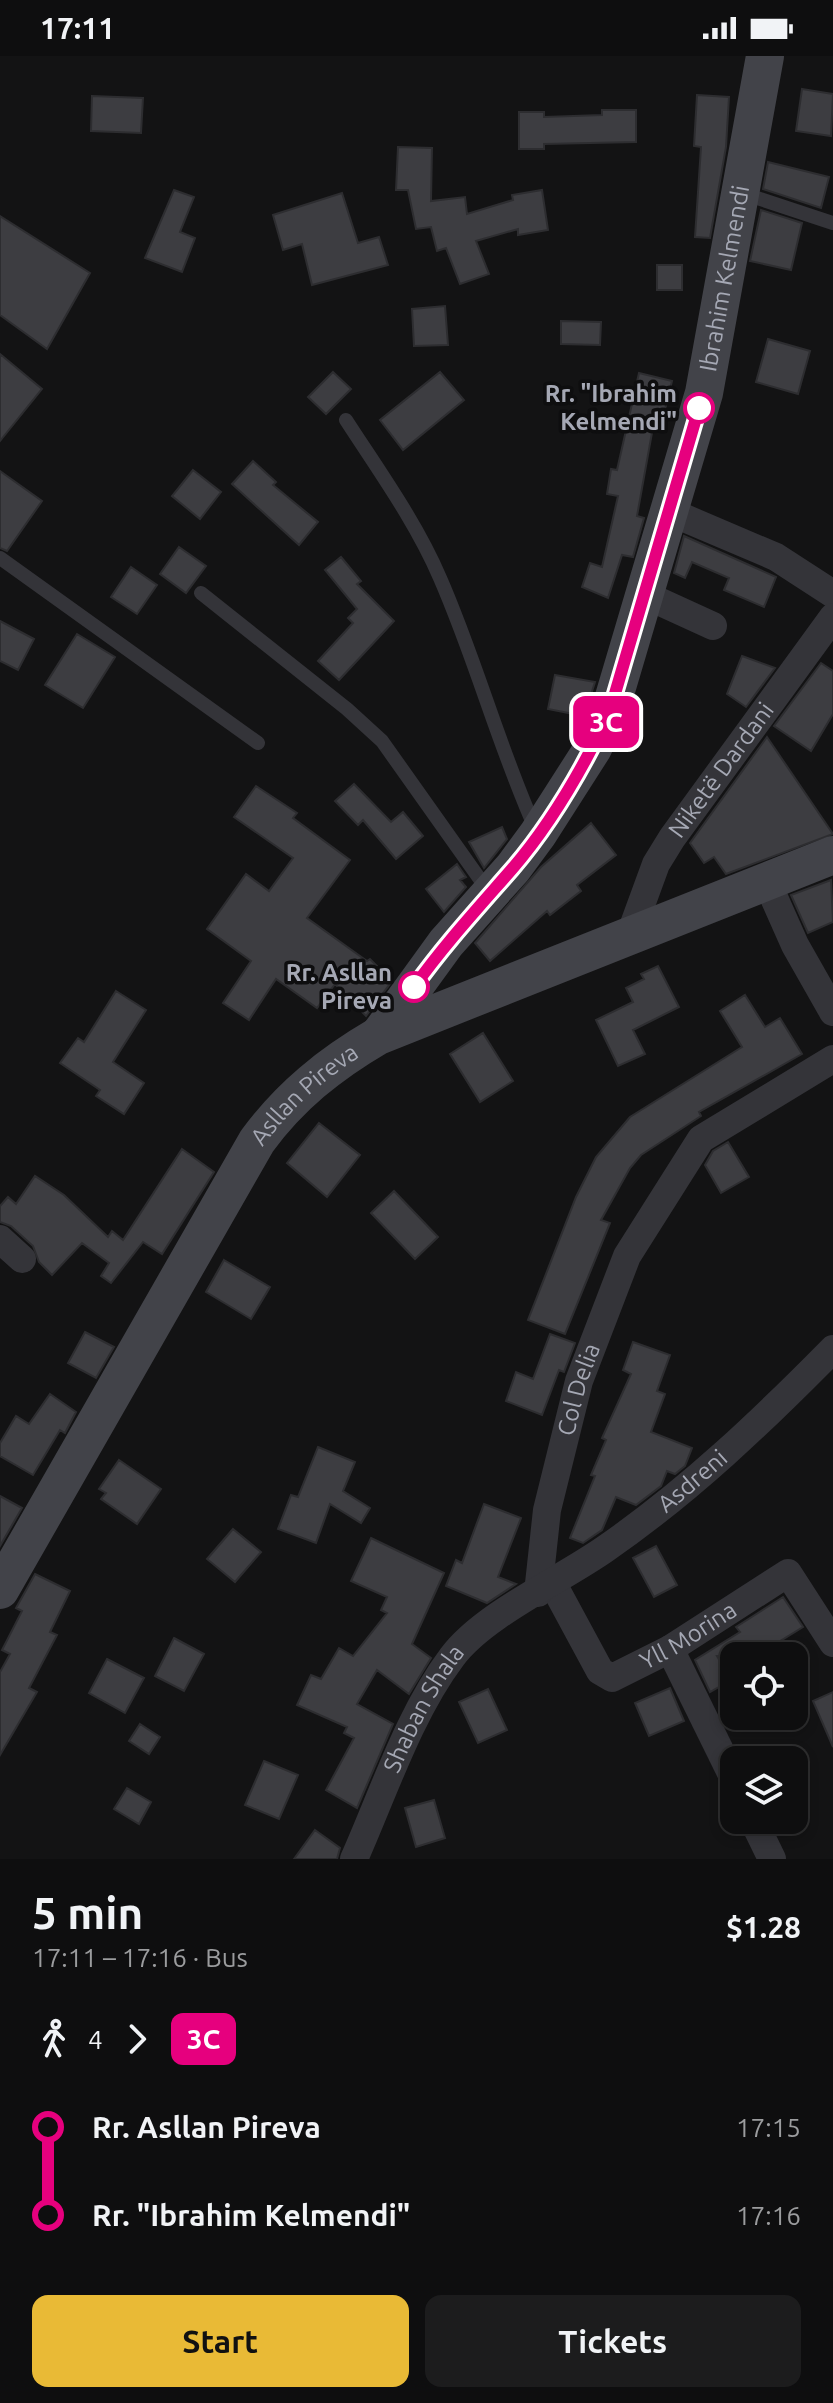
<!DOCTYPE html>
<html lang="en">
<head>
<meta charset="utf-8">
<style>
	body { margin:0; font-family:Ubuntu,sans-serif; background:#1c1c1d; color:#f1f3f6; height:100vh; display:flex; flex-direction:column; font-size:30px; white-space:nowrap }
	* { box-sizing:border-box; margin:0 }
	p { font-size:26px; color:#9b9c9e }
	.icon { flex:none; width:44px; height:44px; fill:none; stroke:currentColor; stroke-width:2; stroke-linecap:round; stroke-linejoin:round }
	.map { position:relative; height:1803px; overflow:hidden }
	.drawer { display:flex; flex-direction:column; background:#0e0e0f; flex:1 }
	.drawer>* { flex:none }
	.badge { padding:0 16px; border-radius:12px; font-size:28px; line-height:52px }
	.buttons { position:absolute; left:720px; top:1586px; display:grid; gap:16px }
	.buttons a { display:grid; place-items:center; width:88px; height:88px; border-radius:16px; background:#0e0e0f; box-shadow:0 4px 12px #0003,0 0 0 2px #2e2e2f; font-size:40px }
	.map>.badge { position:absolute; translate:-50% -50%; box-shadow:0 0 0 4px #fff }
	.legs { display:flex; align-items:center; gap:12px; height:88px; padding:0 32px; font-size:26px }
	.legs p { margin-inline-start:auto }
	.summary { display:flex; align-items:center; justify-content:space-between; height:136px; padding:0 32px }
	h1 { font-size:44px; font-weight:700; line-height:60px }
	.primary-button { display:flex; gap:16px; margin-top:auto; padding:16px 32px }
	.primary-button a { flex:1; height:92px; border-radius:16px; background:#e9ba36; color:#111; font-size:32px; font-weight:700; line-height:92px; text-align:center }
	.primary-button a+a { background:#1c1c1d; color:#f1f3f6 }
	ul { padding:0 32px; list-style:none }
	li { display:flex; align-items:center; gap:28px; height:88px; font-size:30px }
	li i { display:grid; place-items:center; width:12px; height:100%; margin:0 10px; background:currentColor }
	li i::after { content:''; width:20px; height:20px; margin:-10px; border:6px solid; border-radius:50%; background:#0e0e0f }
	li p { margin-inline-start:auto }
	li:first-child i { background:linear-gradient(#0000 50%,currentColor 0) }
	li:last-child i { background:linear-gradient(currentColor 50%,#0000 0) }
	.status { display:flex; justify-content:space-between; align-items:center; height:56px; padding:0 40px; background:#0e0e0f; direction:ltr }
	.status svg { height:22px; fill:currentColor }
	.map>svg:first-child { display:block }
	.building { fill:#3d3d41; stroke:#2d2d30; stroke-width:2 }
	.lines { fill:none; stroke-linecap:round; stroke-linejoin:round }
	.lane { stroke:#343439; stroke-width:14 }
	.street { stroke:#343439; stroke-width:28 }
	.secondary { stroke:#424349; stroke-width:38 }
	.line-1-casing { stroke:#fff; stroke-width:18 }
	.line-1 { stroke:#e6007e; stroke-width:12 }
	.stop-1-dot { fill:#fff; stroke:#e6007e; stroke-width:4 }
	.labels { text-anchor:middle; stroke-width:7; stroke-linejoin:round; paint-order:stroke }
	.street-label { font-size:24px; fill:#a5a8b4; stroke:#0e0e0f }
	.stop-label { font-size:24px; font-weight:bold; fill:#a5a8b4; stroke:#0e0e0f; text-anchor:end }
</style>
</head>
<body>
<div class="status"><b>17:11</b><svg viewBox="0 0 49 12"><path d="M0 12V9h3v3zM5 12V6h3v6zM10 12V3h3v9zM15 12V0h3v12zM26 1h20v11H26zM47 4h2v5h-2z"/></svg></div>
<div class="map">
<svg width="833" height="1803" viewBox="0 0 833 1803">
	<rect width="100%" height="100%" fill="#131314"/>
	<!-- building -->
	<path class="building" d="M802,33l31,5 -2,42 -35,-5z
		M697,39l32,2 -3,50 -16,91 -15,-1 6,-90 -7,-1z
		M92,40l51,2 -2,35 -50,-2z
		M602,54h34v32l-92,2v5h-25v-37h25v5l58,-2z
		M398,91l34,1 -1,53 34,-4 2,17 46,-14 -1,-5 30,-5 6,40 -30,5v-6l-42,12 13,33 -29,10 -14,-36 -9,3 -6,-24 -15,2 -8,-39h-12z
		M768,106l61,15 -8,31 -58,-19z
		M174,134l20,7 -14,35 15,6 -13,34 -37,-14z
		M342,137l16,50 21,-6 9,28 -76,20 -10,-41 -19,6 -10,-35z
		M761,154l41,13 -11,47 -41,-9z
		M0,160l90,57 -43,76 -47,-34z
		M657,209h25v25h-25z
		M445,250l3,39 -34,1 -2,-37z
		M561,265l40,1 -1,23 -39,-1z
		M768,283l42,12 -12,43 -42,-12z
		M0,298l42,35 -42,52z
		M333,316l18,17 -25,25 -18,-17z
		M440,316l24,28 -61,50 -23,-30z
		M639,317l33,8 -9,37 -8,-2 -18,100 7,2 -11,39 -11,-2 -14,43 -26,-11 8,-24 12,4 16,-71 -11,-2 4,-25 6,1z
		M253,405l23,21 -3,3 45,37 -19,23 -67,-61z
		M193,414l28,22 -21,27 -28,-23z
		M0,415l42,30 -35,50 -7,-3z
		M684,480l92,41 -12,30 -40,-17 5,-12 -37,-16 -7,16 -11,-5z
		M179,491l27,19 -20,27 -26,-19z
		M341,501l20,24 -4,3 37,37 -55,59 -21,-19 35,-38 -5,-5 9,-9 -32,-39z
		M131,511l26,18 -20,29 -26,-17z
		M0,565l34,18 -16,31 -18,-9z
		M77,578l38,23 -32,51 -38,-23z
		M742,600l33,12 -29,39 -19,-13z
		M821,607l12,8v43l-22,37 -37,-25z
		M555,619l40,7 -11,34 -36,-7z
		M767,681l66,97 -107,40 -12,-17 -10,6 -14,-20z
		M354,728l37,38 12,-10 20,24 -27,23 -33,-39 -5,5 -23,-24z
		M256,730l41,27 -4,5 57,42 -43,58 60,43 3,-2 22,22 -26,35 -31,-32 -18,24 -41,-29 -27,41 -26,-17 28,-42 -44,-32 39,-55 23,17 24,-33 -59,-41z
		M591,767l25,32 -39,30 4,6 -31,24 -3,-4 -57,50 -15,-18 66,-76z
		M502,771l5,12 -23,29 -15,-26z
		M457,808l9,13 -6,3 6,7 -22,25 -18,-23z
		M831,824l2,42 -25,11 -17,-38z
		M658,910l21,41 -46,23 12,24 -27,12 -22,-46 37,-18 -7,-14 18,-9 -3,-5z
		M116,935l30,19 -33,52 31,21 -20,31 -28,-18 4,-6 -40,-27 18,-25 6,4z
		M745,939l20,32 15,-9 22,36 -103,58 2,4 -60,39 -11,13 -29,52 9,3 -45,111 -37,-14 48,-123 20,-40 34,-40 112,-70 -22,-36z
		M483,977l30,48 -33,21 -30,-48z
		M319,1067l41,32 -33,42 -40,-34z
		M728,1086l21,35 -28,16 -16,-28 8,-14z
		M182,1093l32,23 -52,82 -19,-12 -32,41 -10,-7 8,-13 -27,-20 -30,32 -13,-13 -6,-16 -22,-20 -11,-4v-16l8,-9 8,7 19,-28 29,19 44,42 4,-6 11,9z
		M394,1135l44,46 -23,22 -44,-46z
		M224,1204l46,27 -19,32 -45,-27z
		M85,1276l29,15 -18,31 -28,-15z
		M550,1278l25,9 -11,29 -5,-2 -17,45 -36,-14 10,-29 17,7z
		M633,1286l37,13 -13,36 8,3 -14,38 41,16 -7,18 -10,8 -8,-3 -6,15 -25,19 -20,-8 -14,33 -19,13 -13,-5 25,-62 -4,-1 15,-35 -4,-2 29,-64 -8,-4z
		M50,1338l26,18 -11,21 -5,-3 -27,45 -33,-19v-13l16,-27 13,8z
		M318,1391l37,15 -12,29 27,17 -9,15 -31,-19 -14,39 -38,-14 13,-34 7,2z
		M119,1404l42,29 -24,35 -36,-25 5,-6 -7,-4z
		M0,1440l22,12 -22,38z
		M484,1448l37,14 -23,59 18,7 -29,19 -41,-17 10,-26 6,3z
		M233,1473l28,23 -26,30 -28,-23z
		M371,1482l73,35 -32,71 19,14 -22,36 -32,-24 -20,34 36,20 -36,84 -31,-18 28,-52 -10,-5 3,-6 -50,-22 14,-30 10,4 18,-31 14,8 34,-43 -6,-3 6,-13 -36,-16z
		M656,1490l21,39 -23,12 -21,-39z
		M35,1518l35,17 -20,41 7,3 -28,53 8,4 -37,63v-83l10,-18 -8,-4 20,-39 -6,-3z
		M783,1541l20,30 -47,29h-39l14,24 -21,12 -15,-32 45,-28 -4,-5z
		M174,1582l30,16 -20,37 -29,-15z
		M107,1603l37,19 -19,35 -36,-20z
		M670,1632l14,33 -35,15 -14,-33z
		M488,1633l19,41 -29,13 -19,-41z
		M833,1636v55l-20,-46z
		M140,1668l20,13 -11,17 -20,-13z
		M264,1705l34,14 -19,44 -34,-14z
		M127,1732l24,14 -12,22 -25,-15z
		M434,1744l11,38 -29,9 -11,-39z
		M315,1774l25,18 -3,11h-43z"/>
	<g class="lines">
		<!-- lane -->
		<path class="lane" d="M742,137l91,30
			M346,364c33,51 70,102 94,158 36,82 59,170 96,252
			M0,502l258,185
			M201,537l146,116 35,32 107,151"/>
		<!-- street -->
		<g class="street">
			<path d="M668,455l108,46 57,37"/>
			<path d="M643,538l70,32"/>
			<path d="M767,826l28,63 38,67"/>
			<path id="s1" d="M630,879l26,-71 16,-26 161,-221"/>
			<path d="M0,1183l22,20"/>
			<path id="s2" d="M553,1528l47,87 12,7 58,-29 118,-76 45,70"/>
			<path id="s3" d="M538,1537l9,-83 32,-129 48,-125 74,-117 132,-80"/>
			<path d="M670,1593l64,130"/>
			<path d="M753,1764l19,39"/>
			<path id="s4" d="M354,1803c29,-65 55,-145 98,-202 31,-42 109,-77 153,-108 84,-58 157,-128 228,-200"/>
		</g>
		<!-- secondary -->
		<g class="secondary">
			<path id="s5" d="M380,978l66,-91 67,-75 25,-34 55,-86 16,-34 95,-321 61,-337"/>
			<path id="s6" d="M0,1534l257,-449c33,-45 73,-77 121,-105l455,-181"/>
		</g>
	</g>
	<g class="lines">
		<defs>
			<path id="line-1" d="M414,931c30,-42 64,-79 98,-118 39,-45 71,-101 97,-155l90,-306"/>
		</defs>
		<!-- line-1 casing -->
		<use href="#line-1" class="line-1-casing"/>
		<!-- line-1 -->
		<use href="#line-1" class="line-1"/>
	</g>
	<!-- markers -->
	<g class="stop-1-dot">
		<circle cx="699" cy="352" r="14"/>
		<circle cx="414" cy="931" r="14"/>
	</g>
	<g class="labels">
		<!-- street labels -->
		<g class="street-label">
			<text dy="8" stroke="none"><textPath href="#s5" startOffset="846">Ibrahim Kelmendi</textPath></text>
			<text dy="8" stroke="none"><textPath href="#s1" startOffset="190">Niketë Dardani</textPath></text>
			<text dy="8" stroke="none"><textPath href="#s6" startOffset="584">Asllan Pireva</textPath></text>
			<text dy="8" stroke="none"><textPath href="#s3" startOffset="208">Col Delia</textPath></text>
			<text dy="8" stroke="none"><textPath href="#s4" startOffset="524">Asdreni</textPath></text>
			<text dy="8" stroke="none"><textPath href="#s2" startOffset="200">Yll Morina</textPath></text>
			<text dy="8" stroke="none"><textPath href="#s4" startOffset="166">Shaban Shala</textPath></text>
		</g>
		<!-- stop labels -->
		<g class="stop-label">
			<text x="677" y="346">Rr. "Ibrahim<tspan x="677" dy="28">Kelmendi"</tspan></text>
			<text x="392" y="925">Rr. Asllan<tspan x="392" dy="28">Pireva</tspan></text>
		</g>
	</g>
</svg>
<div class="buttons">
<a><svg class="icon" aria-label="locate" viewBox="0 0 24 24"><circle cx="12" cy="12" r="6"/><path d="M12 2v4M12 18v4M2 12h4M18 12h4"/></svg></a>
<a><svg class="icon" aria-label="layers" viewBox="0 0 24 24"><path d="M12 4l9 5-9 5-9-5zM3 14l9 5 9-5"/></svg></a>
</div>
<b class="badge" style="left:606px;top:666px;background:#e6007e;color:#fff">3C</b>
</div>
<section class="drawer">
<div class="summary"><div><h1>5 min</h1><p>17:11 – 17:16 · Bus</p></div><b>$1.28</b></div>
<div class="legs"><svg class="icon" aria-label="walk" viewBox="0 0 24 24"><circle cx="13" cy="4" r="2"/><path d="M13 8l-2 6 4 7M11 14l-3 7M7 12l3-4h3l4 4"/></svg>4<svg class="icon" aria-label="forward" viewBox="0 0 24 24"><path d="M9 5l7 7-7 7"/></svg><b class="badge" style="background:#e6007e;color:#fff">3C</b></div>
<ul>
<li><i style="color:#e6007e"></i><b>Rr. Asllan Pireva</b><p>17:15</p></li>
<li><i style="color:#e6007e"></i><b>Rr. &quot;Ibrahim Kelmendi&quot;</b><p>17:16</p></li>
</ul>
<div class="primary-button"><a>Start</a><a>Tickets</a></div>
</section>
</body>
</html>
